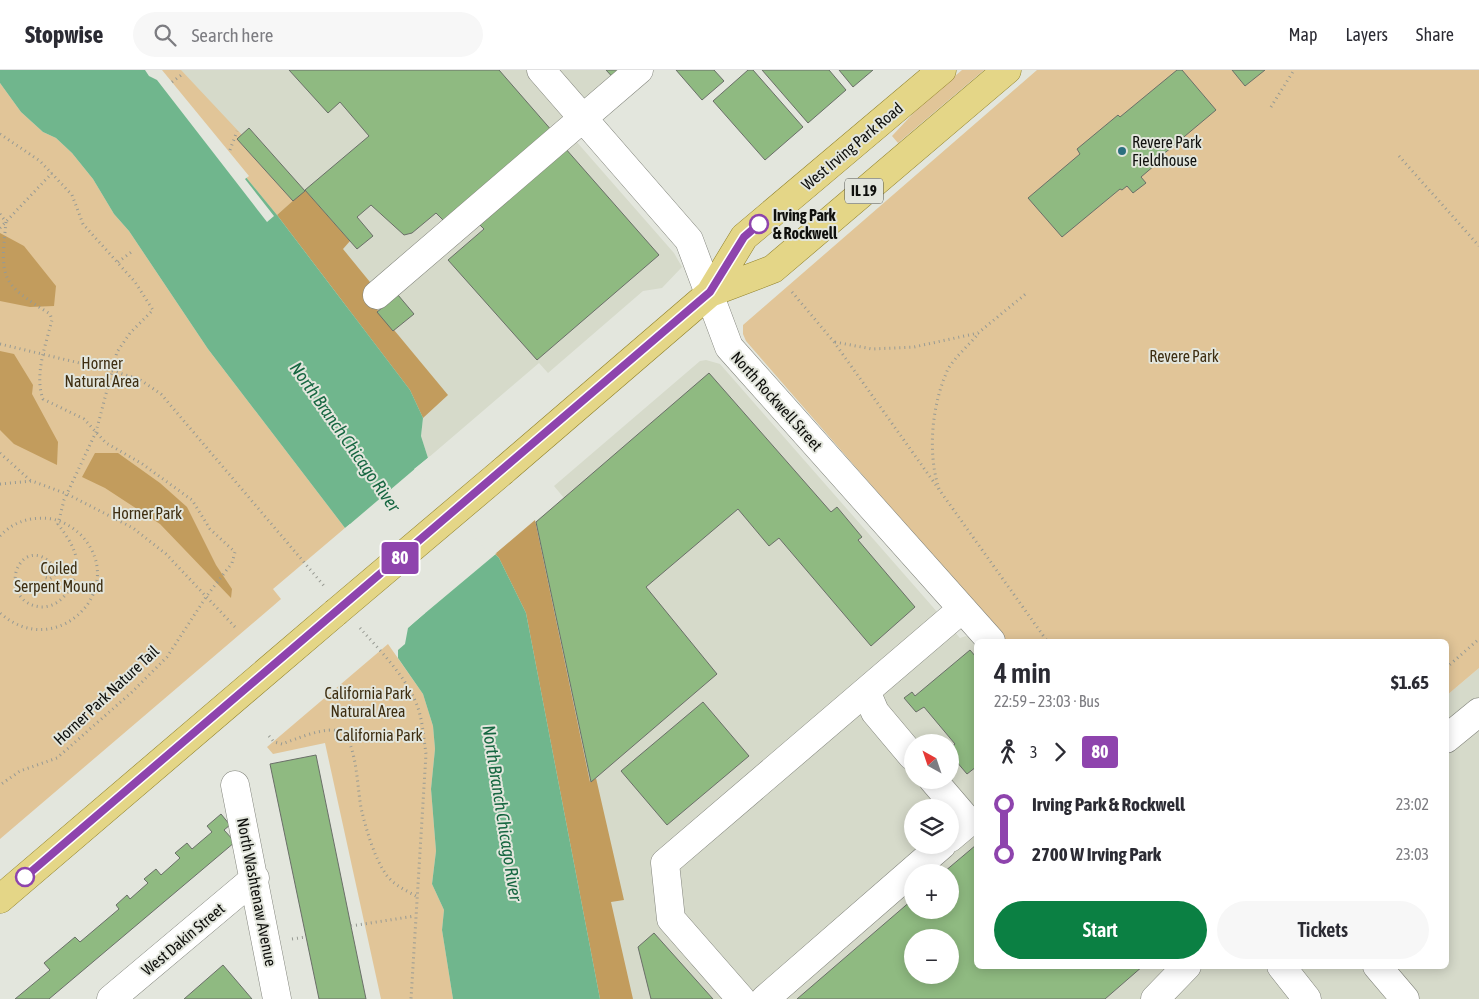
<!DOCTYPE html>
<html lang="en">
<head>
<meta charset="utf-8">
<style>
	body { margin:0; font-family:"Asap Condensed",sans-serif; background:#f7f7f7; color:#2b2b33; height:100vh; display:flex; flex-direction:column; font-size:19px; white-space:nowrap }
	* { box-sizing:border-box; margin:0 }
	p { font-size:16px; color:#7c7c81 }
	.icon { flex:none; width:28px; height:28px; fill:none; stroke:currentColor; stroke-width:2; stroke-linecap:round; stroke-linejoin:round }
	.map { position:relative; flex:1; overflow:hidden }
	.sheet { position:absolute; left:974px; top:569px; width:475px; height:330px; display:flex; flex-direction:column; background:#fff; border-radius:8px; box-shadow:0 2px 12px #0003 }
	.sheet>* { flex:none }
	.badge { padding:0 10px; border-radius:4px; font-size:18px; line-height:32px }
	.needle { width:32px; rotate:320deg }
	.controls { position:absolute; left:904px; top:664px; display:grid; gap:10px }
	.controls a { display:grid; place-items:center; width:55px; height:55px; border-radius:50%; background:#fff; box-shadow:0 2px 12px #0003; font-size:25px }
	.map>.badge { position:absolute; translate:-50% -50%; box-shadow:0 0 0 2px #fff }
	.legs { display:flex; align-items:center; gap:8px; height:55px; padding:0 20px; font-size:16px }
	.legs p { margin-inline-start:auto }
	.overview { display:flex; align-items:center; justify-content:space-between; height:85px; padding:0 20px }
	h1 { font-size:28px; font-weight:600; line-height:38px }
	.action { display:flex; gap:10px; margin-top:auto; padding:10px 20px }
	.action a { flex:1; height:58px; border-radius:30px; background:#0b8043; color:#fff; font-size:20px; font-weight:600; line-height:58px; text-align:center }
	.action a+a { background:#f7f7f7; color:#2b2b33 }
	ul { padding:0 20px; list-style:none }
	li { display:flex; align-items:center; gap:18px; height:50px; font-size:19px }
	li i { display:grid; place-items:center; width:8px; height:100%; margin:0 6px; background:currentColor }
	li i::after { content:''; width:12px; height:12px; margin:-6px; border:4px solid; border-radius:50%; background:#fff }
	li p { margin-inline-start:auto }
	li:first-child i { background:linear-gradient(#0000 50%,currentColor 0) }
	li:last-child i { background:linear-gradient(currentColor 50%,#0000 0) }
	header { display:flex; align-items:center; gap:30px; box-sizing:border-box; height:70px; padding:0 25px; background:#fff; border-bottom:1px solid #e1e1e2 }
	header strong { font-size:24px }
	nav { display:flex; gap:28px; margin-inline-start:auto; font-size:18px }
	.search { width:350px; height:45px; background:#f7f7f7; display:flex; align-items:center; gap:12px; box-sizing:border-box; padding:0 18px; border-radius:28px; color:#7c7c81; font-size:19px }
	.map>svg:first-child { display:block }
	.built { fill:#d6daca; fill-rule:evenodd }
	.green { fill:#e1c598 }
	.forest { fill:#c29c5d }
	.water { fill:#70b68d }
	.pier { fill:#e3e6dd }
	.building { fill:#8fba81; stroke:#6a6f68; fill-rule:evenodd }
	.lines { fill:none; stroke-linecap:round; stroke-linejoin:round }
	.minor-casing { stroke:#81837b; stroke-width:29 }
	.major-casing { stroke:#8e7f28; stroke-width:29 }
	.path { stroke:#979a93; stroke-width:3; stroke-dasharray:1 4; stroke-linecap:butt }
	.minor { stroke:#fff; stroke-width:28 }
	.major { stroke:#e4d687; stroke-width:28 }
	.major-bridge-casing { stroke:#8e7f28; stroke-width:29; stroke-linecap:butt }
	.major-bridge { stroke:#e4d687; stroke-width:28 }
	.line-1-casing { stroke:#fff; stroke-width:11 }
	.line-1 { stroke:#8e44ad; stroke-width:8 }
	.poi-dot { fill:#2b6f7f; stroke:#e3e6dd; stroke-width:2 }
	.stop-1-dot { fill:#fff; stroke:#8e44ad; stroke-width:2.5 }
	.labels { text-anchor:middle; stroke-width:4; stroke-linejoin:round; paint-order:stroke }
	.shield { fill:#e3e6dd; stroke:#4f504b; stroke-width:1 }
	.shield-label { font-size:15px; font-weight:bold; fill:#0f100d }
	.poi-label { font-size:16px; fill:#0f100d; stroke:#e3e6dd; text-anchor:start }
	.street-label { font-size:16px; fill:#0f100d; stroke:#e3e6dd }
	.stop-label { font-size:16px; font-weight:bold; fill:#0f100d; stroke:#e3e6dd; text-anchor:start }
	.park-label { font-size:16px; fill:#3e2e11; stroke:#e3e6dd }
	.water-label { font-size:18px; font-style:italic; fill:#166741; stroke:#e3e6dd }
</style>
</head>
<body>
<header>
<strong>Stopwise</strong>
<div class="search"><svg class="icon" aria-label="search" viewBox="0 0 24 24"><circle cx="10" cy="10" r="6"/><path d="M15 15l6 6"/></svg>Search here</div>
<nav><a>Map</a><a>Layers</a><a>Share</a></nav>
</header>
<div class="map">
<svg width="1479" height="929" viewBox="0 0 1479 929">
	<rect width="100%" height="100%" fill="#e3e6dd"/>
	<!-- built -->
	<path class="built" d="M158,0h482l-72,62 106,121 8,14 -20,21 -19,3 -95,82 -9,-10 -111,95 -7,-22 2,-18 -80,-117 -66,-86z
		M706,290l14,4 240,274 6,-2 10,6v324h470v-270l33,-28v331h-879l-74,-386 -27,-55 -4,-4 69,-56 -10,-12 146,-125zM912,672h38v38h-38zM912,738h38v37h-38zM912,802h38v38h-38zM912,868h38v37h-38z"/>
	<!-- green -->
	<path class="green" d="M158,0h23l61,65 -5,4 56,62 -16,14z
		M962,0h22l-86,73 -6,-7 29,-31z
		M1037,0h442v598l-33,28v-55h-439l-261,-300 -3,-7v-9z
		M0,13l21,29 22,20 13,6 16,15 21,26 21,35 15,17 79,118 137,179 -72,61 8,10 -8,7 -273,233z
		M388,574l35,50 10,32 2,23 -4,40 5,62 -4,33 12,26 -2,20 11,69h-72l-56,-256 -52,11 -6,-7z"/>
	<!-- forest -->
	<path class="forest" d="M305,120l45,51 -7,8 31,38 -9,8 83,100 -25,23 -13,-28 -133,-175z
		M0,163l24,13 32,40 -2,20 -24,1 -30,-6z
		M0,281l14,3 19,31 -1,9 26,48 -1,23 -43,-21 -14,-14z
		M95,383h23l42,30 27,24 29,58 16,24 -1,9 -71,-74 -55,-36 -23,-11z
		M535,450l55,262 6,-4 28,122 -13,2 22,97h-33l-74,-386 -27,-55 -4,-4z"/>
	<!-- water -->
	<path class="water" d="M0,0h158l119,145 133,175 13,28 -2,18 7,22 -14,11 76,89 5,-4 4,4 27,55 74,386h-147l-11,-69 2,-20 -12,-26 4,-33 -5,-62 4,-40 -2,-23 -10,-32 -25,-36v-8l7,-6 3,-16 17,-15 -75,-89 -5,4 -137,-179 -79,-118 -15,-17 -21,-35 -21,-26 -16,-15 -13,-6 -22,-20 -21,-29z"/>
	<!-- pier -->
	<path class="pier" d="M145,0h17l87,106 -4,3 29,37 -7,6 -110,-142 -8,-4z
		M430,386v4l-13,10 73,85 7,-2 -92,77 1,-4 16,-13 -72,-85 -7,2z"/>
	<!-- building -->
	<path class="building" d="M289,0h210l54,62 -107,91 -10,-10 -24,20 -8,2 -33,-30 -14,12 16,19 -16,13 -52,-59 64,-54 -29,-34 -12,11z
		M606,0h26l-14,13z
		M676,0h38l10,11 -22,19z
		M748,0h5l50,57 -38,33 -52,-59z
		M762,0h67l17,20 -38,33z
		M839,0h34l-20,17z
		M1177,0h5l34,40 -56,47 2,2 -21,18 5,6 -13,10 -6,-7 -5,4 -2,-1 -58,48 -34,-39 52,-44 -3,-5 41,-34 2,2z
		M1232,0h33l-20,16z
		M249,58l56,63 -12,10 -56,-62z
		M565,78l94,107 -122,105 -89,-100 36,-31 -7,-7z
		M398,225l16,19 -21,17 -16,-19z
		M709,303l122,139 6,-5 25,30 -4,3 57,67 -44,39 -92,-108 -10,8 -31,-37 -92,78 71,87 -126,108 -55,-260z
		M970,580l6,7v110l-9,7 -11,-13 -5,4 -1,-1v-16l5,-4 -31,-37 -8,5 -12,-14 8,-6 3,4z
		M703,632l46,54 -82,69 -46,-54z
		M316,685l36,176 14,68h-47l-49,-235z
		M221,744l9,11 -6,5 11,12 -186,157h-34l35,-29 -6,-7 31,-26 5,5 39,-33 -3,-4 11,-10 3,4 18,-16 -4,-4 12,-10 5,6 19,-17 -5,-5 12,-10 5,6 20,-17 -5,-6z
		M976,775v121h167l-38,33h-308l115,-99v10h38v-38h-6zM912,868h38v37h-38z
		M654,863l59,66h-62l-13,-52z
		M223,895l29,34h-68z"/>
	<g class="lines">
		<defs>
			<path id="minor" d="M541,0l148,170 40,107 262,294
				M377,225l262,-225
				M866,621l9,21 37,44
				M1446,669l33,-27
				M933,710l36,42 -19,16
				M235,715l42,214
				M1281,896l26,33
				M1377,896l28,33
				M111,929l144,-121
				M741,929l-70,-80 -6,-56 297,-254
				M765,929l177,-154
				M1155,929l32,-33"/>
			<path id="major" d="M710,223l63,-24 234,-199
				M503,401l207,-178 34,-56 198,-167
				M0,829l335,-286"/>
		</defs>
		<!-- minor casing -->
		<use href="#minor" class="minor-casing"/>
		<!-- major casing -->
		<use href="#major" class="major-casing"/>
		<!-- path -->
		<path class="path" d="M172,12l12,-9
			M1271,37l23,-37
			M0,64l40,27 32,34 11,29 52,58 18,28 -23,23 -13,19 -21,80 -32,68 -6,24c7,10 15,20 18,33 4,28 -20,63 -50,45 -26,-20 -1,-68 28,-36l2,8 -6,5 -7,-2
			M230,80l7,-19
			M1399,86l80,90
			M0,144l6,8c-6,58 -5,61 44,92l2,6c-6,24 -18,55 -9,79l41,20 22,24 35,20 51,37 18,29 25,23 -3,11 -26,34 -39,60 -35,35 -75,66 -37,13 -20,14
			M0,158l52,-55
			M118,192l16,-12
			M792,222l42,50 213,299
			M835,272l37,7 42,-2 64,-14 50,-41
			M0,274l113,27 26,8 22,15 164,193
			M0,383l31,28
			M0,414l32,-3 35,13 66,34 33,26 69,73
			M939,419c-12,-37 -7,-85 9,-120 7,-12 21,-24 30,-35
			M0,466c14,-15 32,-20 52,-17 11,2 22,9 30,17 48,53 -26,127 -82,77
			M360,558c21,24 49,51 59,83 4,14 5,29 7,43l-15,245
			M1446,598l33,-29
			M269,666l5,6 8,2c14,-5 46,-19 59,-12 17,10 16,62 21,80 5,20 12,44 23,61 7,11 20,17 31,23
			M351,856l64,-10
			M292,869l14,-2"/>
		<!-- minor -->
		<use href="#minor" class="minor"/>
		<!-- major -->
		<use href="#major" class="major"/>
		<defs>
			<path id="major-bridge" d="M335,543l168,-142"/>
		</defs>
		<!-- major-bridge casing -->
		<use href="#major-bridge" class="major-bridge-casing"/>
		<!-- major-bridge -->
		<use href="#major-bridge" class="major-bridge"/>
	</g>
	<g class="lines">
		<defs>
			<path id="line-1" d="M25,807l685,-585 34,-55 15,-13"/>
		</defs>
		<!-- line-1 casing -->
		<use href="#line-1" class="line-1-casing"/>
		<!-- line-1 -->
		<use href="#line-1" class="line-1"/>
	</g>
	<!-- markers -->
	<circle class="poi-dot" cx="1122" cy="81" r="5"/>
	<g class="stop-1-dot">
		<circle cx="759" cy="154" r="9"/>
		<circle cx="25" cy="807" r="9"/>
	</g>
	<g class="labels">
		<!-- shield labels -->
		<rect class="shield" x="845" y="108.5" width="38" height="25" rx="4"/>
		<g class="shield-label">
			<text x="864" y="126">IL 19</text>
		</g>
		<!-- poi labels -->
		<g class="poi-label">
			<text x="1132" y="78">Revere Park<tspan x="1132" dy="18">Fieldhouse</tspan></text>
		</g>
		<!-- street labels -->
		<g class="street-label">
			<text transform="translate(852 76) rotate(-40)" y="6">West Irving Park Road</text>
			<text transform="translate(777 331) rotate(48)" y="6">North Rockwell Street</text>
			<text transform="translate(106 625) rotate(-43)" y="6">Horner Park Nature Tail</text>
			<text transform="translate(257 822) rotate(79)" y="6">North Washtenaw Avenue</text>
			<text transform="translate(183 869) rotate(-40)" y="6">West Dakin Street</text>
		</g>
		<!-- stop labels -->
		<g class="stop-label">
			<text x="773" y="151">Irving Park<tspan x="773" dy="18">&amp; Rockwell</tspan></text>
		</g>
		<!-- park labels -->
		<g class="park-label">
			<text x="1184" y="292">Revere Park</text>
			<text x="102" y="299">Horner<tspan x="102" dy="18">Natural Area</tspan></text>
			<text x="147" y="449">Horner Park</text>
			<text x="59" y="504">Coiled<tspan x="59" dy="18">Serpent Mound</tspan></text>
			<text x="368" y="629">California Park<tspan x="368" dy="18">Natural Area</tspan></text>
			<text x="379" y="671">California Park</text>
		</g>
		<!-- water labels -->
		<g class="water-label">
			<text transform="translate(345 367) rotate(55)" y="6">North Branch Chicago River</text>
			<text transform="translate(502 743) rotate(81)" y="6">North Branch Chicago River</text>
		</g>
	</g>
</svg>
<div class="controls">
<a><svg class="needle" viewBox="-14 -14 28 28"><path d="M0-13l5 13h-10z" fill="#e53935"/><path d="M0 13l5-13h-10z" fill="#7c7c81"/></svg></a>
<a><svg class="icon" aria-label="layers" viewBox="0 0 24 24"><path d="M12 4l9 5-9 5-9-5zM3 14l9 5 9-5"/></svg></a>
<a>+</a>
<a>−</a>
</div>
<b class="badge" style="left:400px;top:488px;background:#8e44ad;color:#fff">80</b>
<section class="sheet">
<div class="overview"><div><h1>4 min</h1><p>22:59 – 23:03 · Bus</p></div><b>$1.65</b></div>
<div class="legs"><svg class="icon" aria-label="walk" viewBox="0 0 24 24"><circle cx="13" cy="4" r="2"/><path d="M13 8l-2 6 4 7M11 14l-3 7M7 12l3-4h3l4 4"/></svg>3<svg class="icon" aria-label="forward" viewBox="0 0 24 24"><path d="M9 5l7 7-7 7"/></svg><b class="badge" style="background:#8e44ad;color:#fff">80</b></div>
<ul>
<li><i style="color:#8e44ad"></i><b>Irving Park &amp; Rockwell</b><p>23:02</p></li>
<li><i style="color:#8e44ad"></i><b>2700 W Irving Park</b><p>23:03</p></li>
</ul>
<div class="action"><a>Start</a><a>Tickets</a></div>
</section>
</div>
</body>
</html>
